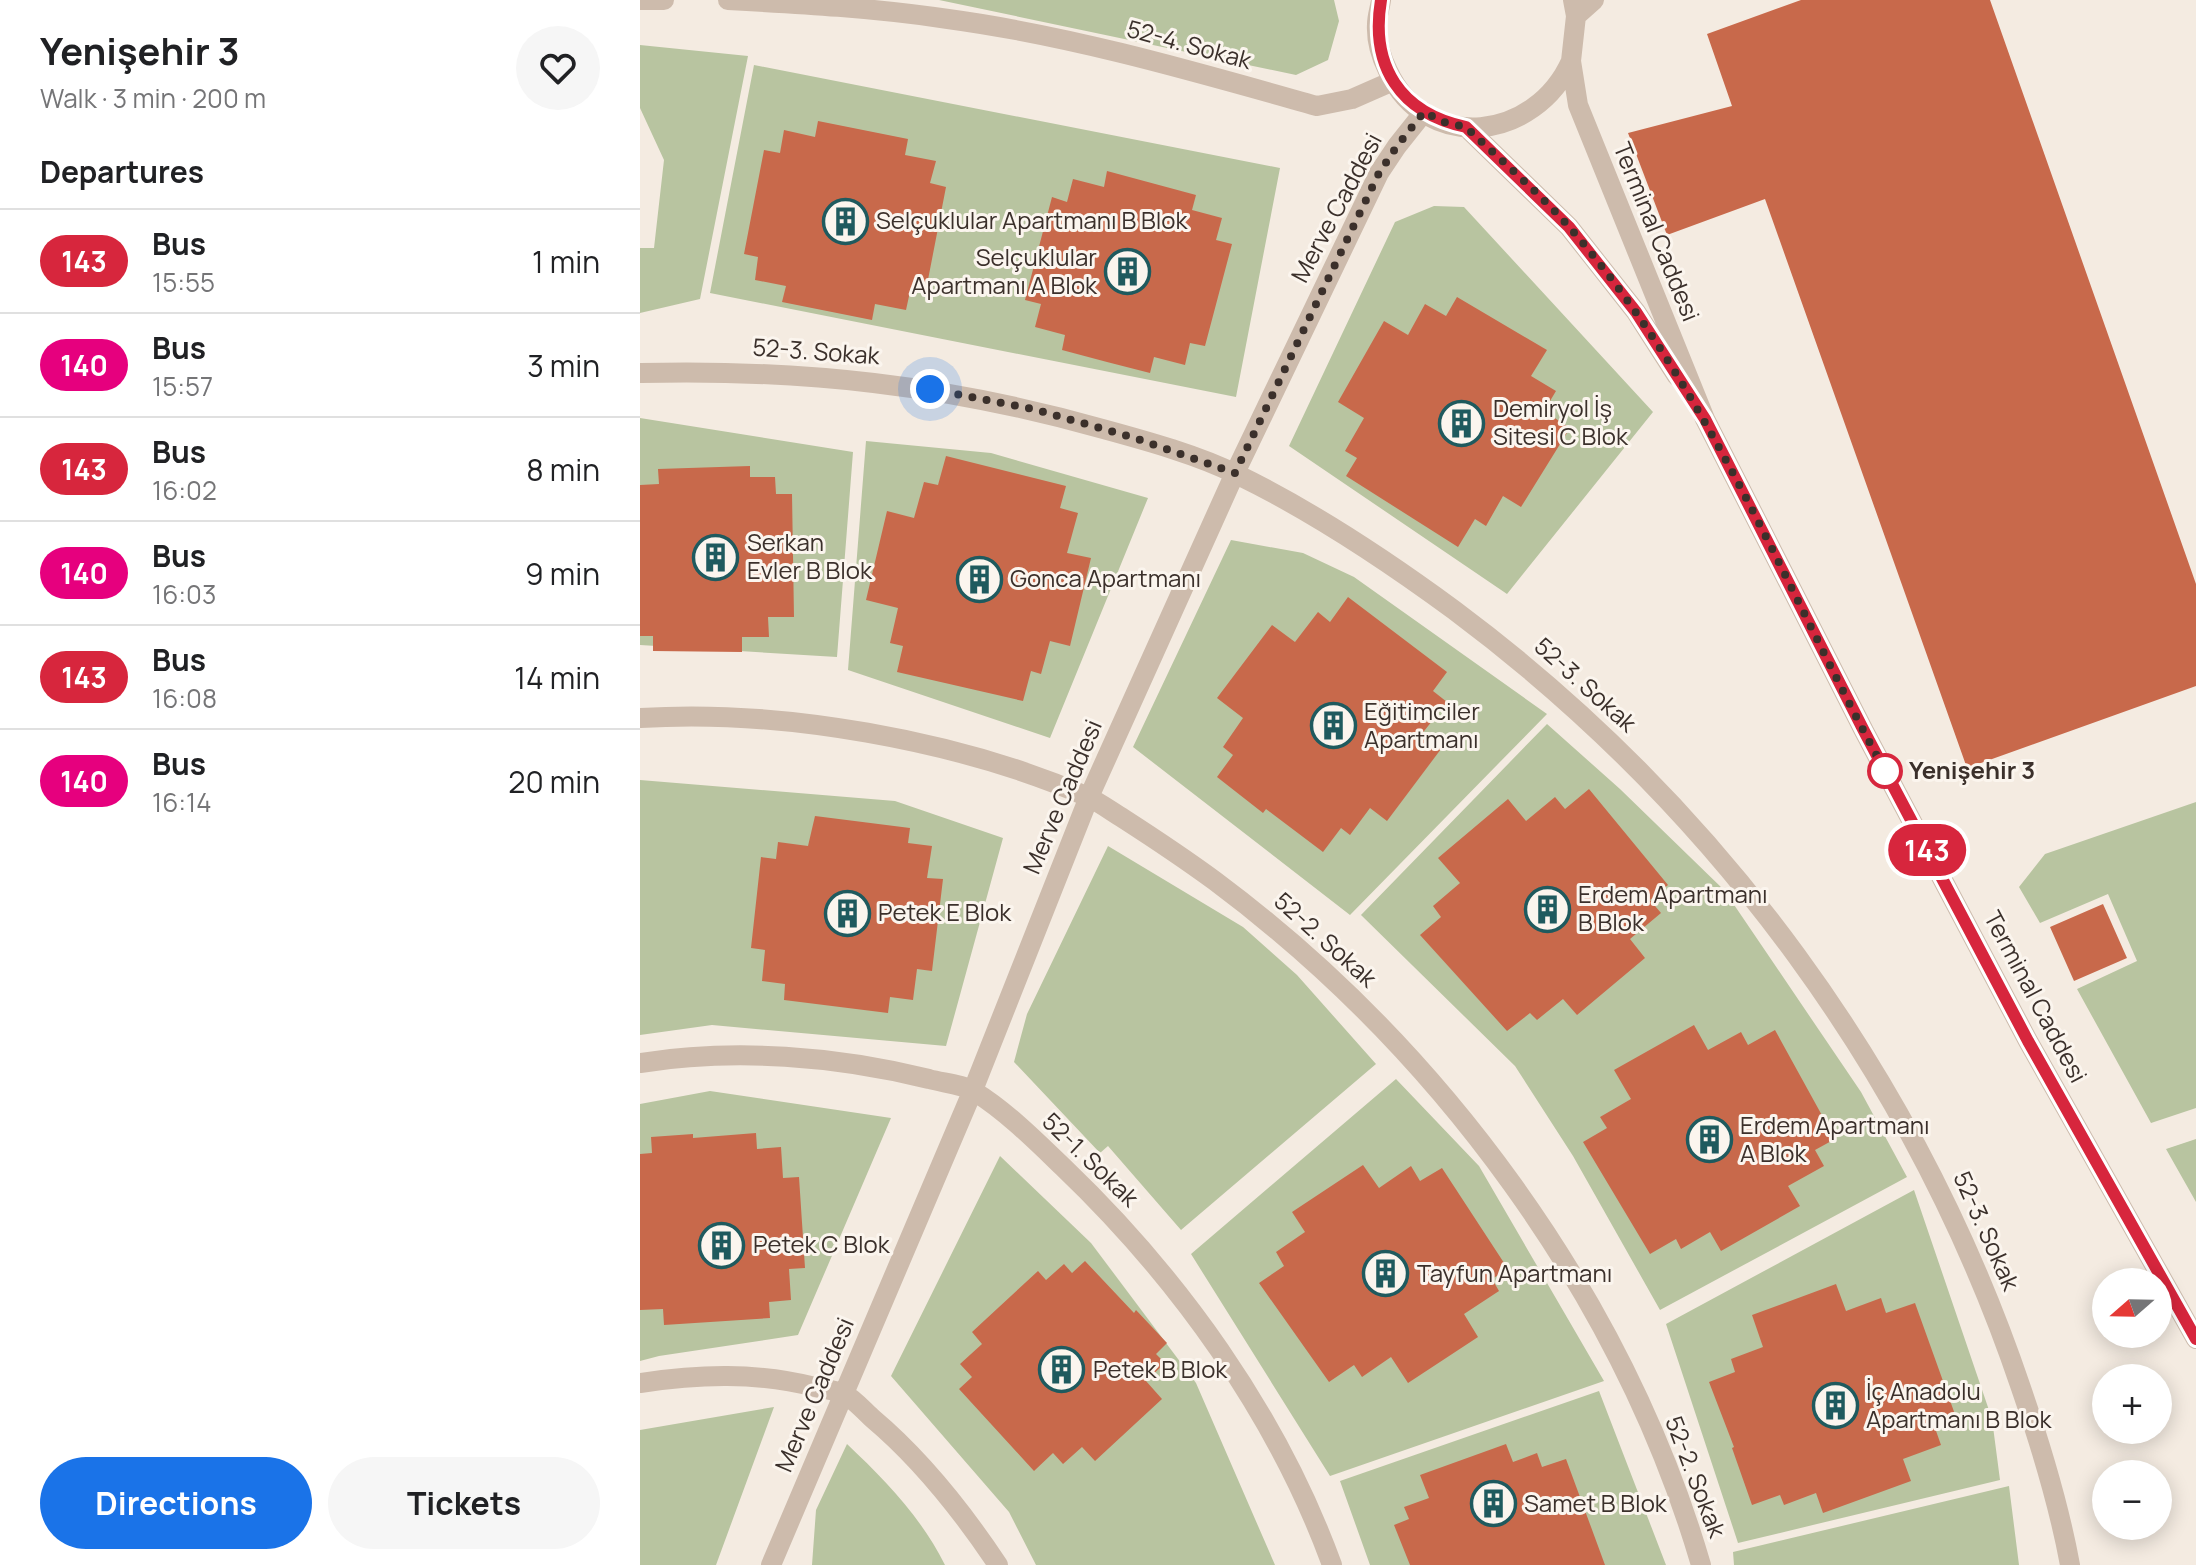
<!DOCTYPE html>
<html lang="en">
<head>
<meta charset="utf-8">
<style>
	body { margin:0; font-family:Manrope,sans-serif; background:#f6f6f6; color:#202124; height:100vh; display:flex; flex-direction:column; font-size:30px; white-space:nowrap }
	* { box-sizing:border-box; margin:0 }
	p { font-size:26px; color:#757577 }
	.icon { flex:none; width:44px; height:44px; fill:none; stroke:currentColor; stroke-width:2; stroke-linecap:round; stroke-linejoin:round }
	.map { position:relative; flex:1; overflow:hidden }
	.side { display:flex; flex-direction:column; background:#fff; width:640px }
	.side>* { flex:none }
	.badge { padding:0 16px; border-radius:26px; font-size:28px; line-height:52px }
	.needle { width:52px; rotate:250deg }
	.fabs { position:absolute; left:1452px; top:1268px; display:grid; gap:16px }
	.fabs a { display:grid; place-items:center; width:80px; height:80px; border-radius:50%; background:#fff; box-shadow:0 4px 20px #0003; font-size:40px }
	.you { position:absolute; width:40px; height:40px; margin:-20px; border:6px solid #fff; border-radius:50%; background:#1a73e8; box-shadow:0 0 0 12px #1a73e833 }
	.map>.badge { position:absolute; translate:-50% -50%; box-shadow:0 0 0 4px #fff }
	h2 { padding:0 40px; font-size:30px; line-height:72px }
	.round { display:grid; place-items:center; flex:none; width:84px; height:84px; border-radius:42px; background:#f6f6f6 }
	.head { display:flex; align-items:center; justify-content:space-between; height:136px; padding:0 40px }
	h1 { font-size:38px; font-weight:700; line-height:60px }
	.action { display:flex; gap:16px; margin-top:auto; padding:16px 40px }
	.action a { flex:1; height:92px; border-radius:48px; background:#1a73e8; color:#fff; font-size:32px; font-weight:700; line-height:92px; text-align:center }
	.action a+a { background:#f6f6f6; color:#202124 }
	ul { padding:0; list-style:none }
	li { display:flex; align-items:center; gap:24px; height:104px; padding:0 40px; border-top:2px solid #e0e0e0 }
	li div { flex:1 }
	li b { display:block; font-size:30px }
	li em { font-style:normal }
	li .badge { min-width:88px; font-weight:700; text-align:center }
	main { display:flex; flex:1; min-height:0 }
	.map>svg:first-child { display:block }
	.green { fill:#b8c4a0 }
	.building { fill:#c8694b }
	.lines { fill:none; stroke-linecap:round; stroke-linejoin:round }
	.minor { stroke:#cdbbac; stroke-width:20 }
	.line-casing { stroke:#fff; stroke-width:18 }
	.line { stroke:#d7263d; stroke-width:12 }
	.walk { stroke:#3b302b; stroke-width:8; stroke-dasharray:0 14.4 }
	.stop-dot { fill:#fff; stroke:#d7263d; stroke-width:4 }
	.labels { text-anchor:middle; stroke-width:6; stroke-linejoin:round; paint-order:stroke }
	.street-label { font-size:24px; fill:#3b302b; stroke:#fbf5ee }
	.poi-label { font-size:24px; fill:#3b302b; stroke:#fbf5ee; text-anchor:start }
	.stop-label { font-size:24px; font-weight:bold; fill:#3b302b; stroke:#fbf5ee; text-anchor:start }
</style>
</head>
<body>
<main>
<section class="side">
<div class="head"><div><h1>Yenişehir 3</h1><p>Walk · 3 min · 200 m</p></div><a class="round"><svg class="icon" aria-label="heart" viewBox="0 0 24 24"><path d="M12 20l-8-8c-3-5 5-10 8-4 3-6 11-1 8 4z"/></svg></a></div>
<h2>Departures</h2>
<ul>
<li><span class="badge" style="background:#d7263d;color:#fff">143</span><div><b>Bus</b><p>15:55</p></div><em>1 min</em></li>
<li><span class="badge" style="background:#e6007e;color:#fff">140</span><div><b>Bus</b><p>15:57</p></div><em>3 min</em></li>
<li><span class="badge" style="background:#d7263d;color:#fff">143</span><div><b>Bus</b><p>16:02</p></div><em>8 min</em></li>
<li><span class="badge" style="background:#e6007e;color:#fff">140</span><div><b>Bus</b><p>16:03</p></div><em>9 min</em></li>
<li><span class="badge" style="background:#d7263d;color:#fff">143</span><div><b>Bus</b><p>16:08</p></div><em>14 min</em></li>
<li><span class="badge" style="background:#e6007e;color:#fff">140</span><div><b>Bus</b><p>16:14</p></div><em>20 min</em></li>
</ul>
<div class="action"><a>Directions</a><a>Tickets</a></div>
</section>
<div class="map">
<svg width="1556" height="1565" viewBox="0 0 1556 1565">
	<rect width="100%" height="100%" fill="#f4ebe1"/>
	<!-- green -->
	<path class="green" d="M299,0h395l5,21 -11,39 -32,15z
		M0,45l108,11 -48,243 -60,14v-65h14l10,-88 -24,-52z
		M114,65l526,103 -44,229 -526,-104z
		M794,206l30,1 189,205 -146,182 -218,-148 106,-224z
		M0,418l213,34 -16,205 -197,-12z
		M226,441l125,12 157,45 -98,240 -202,-68z
		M591,540l72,13 51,24 193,137 -197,201 -217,-168z
		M907,724l73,65 104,101 137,202 46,85 -247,133 -87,-154 -58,-90 -154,-151z
		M0,780l255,21 108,37 -57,208 -234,-21 -72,10z
		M1556,802v306l-45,15 -74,-134 60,-28 -29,-67 -68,29 -21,-36 26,-33z
		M468,846l135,81 54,48 79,89 -195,166 -73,-84 -8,7 -86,-91 13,-48z
		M756,1079l83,87 125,215 -274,95 -139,-222z
		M70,1091l181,27 -93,217 -139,21 -19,5v-257z
		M1556,1139v63l-30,-53z
		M360,1156l91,87 105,140 79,182h-239l-27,-53 -118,-136z
		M1274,1190l78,229 8,61 -262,63 -72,-219z
		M959,1391l67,174h-296l-30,-84z
		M134,1407l-58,158h-76v-135z
		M207,1444c38,36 74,73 98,121h-133l4,-55z
		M1369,1486l10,79h-285l-1,-13z"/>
	<!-- building -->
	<path class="building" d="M1161,0h189l206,584v102l-229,82 -202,-569 -98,36 -39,-102 104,-27 -25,-72z
		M178,121l90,18 -3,16 31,6 -6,22 16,4 -20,103 -15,-3 -5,23 -31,-6 -3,16 -90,-18 4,-16 -31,-6 3,-23 -14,-3 20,-104 16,3 4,-23 31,7z
		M467,171l89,24 -4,15 30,8 -6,22 16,4 -27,102 -15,-3 -5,22 -31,-8 -4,16 -43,-11 -45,-12 3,-15 -30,-8 6,-23 -16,-4 27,-103 15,5 6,-23 31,8z
		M817,297l90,53 -16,26 25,15 -12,20 26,17 -49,79 -18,-11 -17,30 -11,-7 -17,28 -112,-71 11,-18 -12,-7 19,-33 -26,-16 46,-81 24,14 17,-31 21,12z
		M306,456l120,30 -6,22 18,5 -11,40 24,5 -21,88 -20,-5 -9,33 -10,-3 -8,30 -126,-29 6,-26 -13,-3 8,-35 -32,-8 21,-89 27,7 10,-36 14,3z
		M110,466v11h25l1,17h16l2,123h-26l1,20h-27v15l-89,-1v-15h-13v-151l19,-1 -1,-15z
		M708,597l99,75 -14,19 14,11 -26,33 20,14 -54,72 -17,-13 -20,27 -9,-7 -18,24 -57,-43 -3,4 -46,-36 16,-22 -10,-8 20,-29 -26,-20 55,-73 23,17 23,-30 12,10z
		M949,789l79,96 -18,15 11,13 -31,26 15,19 -68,57 -14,-16 -26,21 -7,-7 -23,18 -87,-96 21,-18 -8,-11 27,-23 -22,-25 70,-59 18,22 29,-24 10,12z
		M175,816l95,12 -2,15 24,3 -5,32 16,1 -11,92 -15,-2 -4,31 -23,-3 -2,16 -104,-13 1,-16 -23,-3 3,-31 -14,-2 10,-91 15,2 2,-17 30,4z
		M1463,904l24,54 -53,23 -24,-54z
		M1054,1025l14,25 33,-18 7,13 27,-15 60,109 -20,11 9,16 -36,20 12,20 -79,45 -11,-19 -29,17 -5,-10 -26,15 -67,-112 24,-14 -7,-11 31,-18 -17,-29z
		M116,1133l1,16 24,-2 2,31 16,-1 6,91 -16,1 2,31 -22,2 1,16 -106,7 -1,-16 -23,1v-156l12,-1 -1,-16 42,-3v4z
		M723,1165l16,23 32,-22 9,15 22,-13 66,101 -16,10 7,12 -35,23 14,23 -70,46 -17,-26 -29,20 -8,-12 -25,17 -70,-99 25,-17 -8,-14 29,-20 -13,-20z
		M445,1261l49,52 2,-3 31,33 -11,11 9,9 -19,18 16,18 -67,62 -13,-14 -19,17 -10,-11 -19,18 -75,-82 13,-12 -12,-13 22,-20 -10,-12 66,-61 8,9 18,-16 8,9z
		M1196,1284l10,27 35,-13 5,15 29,-10 42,117 -22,8 6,17 -38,14 8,22 -88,32 -7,-20 -32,12 -4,-10 -28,10 -20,-57 2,-1 -25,-65 26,-10 -4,-13 32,-12 -11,-32z
		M866,1444l7,18 24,-9 5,14 24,-8 39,106h-195l-16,-40 15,-6 -5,-12 25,-9 -9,-23z"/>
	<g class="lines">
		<!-- minor -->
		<path class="minor" d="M0,0h24
			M88,0c74,4 147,8 220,19 125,17 248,53 369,87l35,-7 41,-18
			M741,0c-1,8 -4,16 -4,24 -1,17 4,33 11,47 39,84 148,69 183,-10
			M933,0l3,16 -5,45 7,44 127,314 159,312 164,310 168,298
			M936,16l18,-16
			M826,127l103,100 67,85 41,64
			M0,373c162,-4 307,12 463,56 44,12 95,26 135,46 76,37 148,85 216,135 263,196 462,467 567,778 20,58 38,117 49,177
			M0,718c140,-9 317,22 446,78 13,6 25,15 38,23 31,20 61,40 91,62 224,167 407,414 486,684
			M0,1063c95,-15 196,-7 289,16 14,4 34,5 46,13 31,19 62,50 88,75 115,110 214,247 269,398
			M0,1383c59,-9 116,-11 175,4 9,2 21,3 29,7 10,5 19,16 28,24 50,42 90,93 126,147
			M131,1565l202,-475 116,-293 146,-324 144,-300 18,-27 27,-34"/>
	</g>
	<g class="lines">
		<defs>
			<path id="line" d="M741,0c-11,66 19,113 85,127l103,100 67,85 69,107 159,312 164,310 168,298"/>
		</defs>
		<!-- line casing -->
		<use href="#line" class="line-casing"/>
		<!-- line -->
		<use href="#line" class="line"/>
		<!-- walk -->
		<path class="walk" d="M290,389l103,20 102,29 100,35 144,-300 18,-27 27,-34 20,10 22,5c34,33 73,65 104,101 139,159 215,360 315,543"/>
	</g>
	<!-- icons -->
	<defs>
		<symbol id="building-ring" viewBox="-11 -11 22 22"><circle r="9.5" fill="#fbf5ee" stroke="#1f5a5e" stroke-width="1.5"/><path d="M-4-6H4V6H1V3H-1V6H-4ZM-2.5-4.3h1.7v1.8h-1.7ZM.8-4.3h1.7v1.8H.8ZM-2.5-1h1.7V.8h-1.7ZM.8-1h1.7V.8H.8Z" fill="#1f5a5e"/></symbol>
	</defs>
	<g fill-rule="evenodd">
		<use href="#building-ring" x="180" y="196" width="51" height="51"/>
		<use href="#building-ring" x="462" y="246" width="51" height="51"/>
		<use href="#building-ring" x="796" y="398" width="51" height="51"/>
		<use href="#building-ring" x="50" y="532" width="51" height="51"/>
		<use href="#building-ring" x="314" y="554" width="51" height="51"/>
		<use href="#building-ring" x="668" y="700" width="51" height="51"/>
		<use href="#building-ring" x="882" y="884" width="51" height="51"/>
		<use href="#building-ring" x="182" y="888" width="51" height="51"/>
		<use href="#building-ring" x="1044" y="1114" width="51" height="51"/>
		<use href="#building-ring" x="56" y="1220" width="51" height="51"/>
		<use href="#building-ring" x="720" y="1248" width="51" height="51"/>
		<use href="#building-ring" x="396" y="1344" width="51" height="51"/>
		<use href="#building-ring" x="1170" y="1380" width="51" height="51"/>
		<use href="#building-ring" x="828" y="1478" width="51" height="51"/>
	</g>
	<!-- markers -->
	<circle class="stop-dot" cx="1245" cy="771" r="16"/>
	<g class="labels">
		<!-- street labels -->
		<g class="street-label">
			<text transform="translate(549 45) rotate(15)" y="8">52-4. Sokak</text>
			<text transform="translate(697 208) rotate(-62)" y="8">Merve Caddesi</text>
			<text transform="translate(1016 232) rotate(68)" y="8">Terminal Caddesi</text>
			<text transform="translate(176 352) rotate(4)" y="8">52-3. Sokak</text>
			<text transform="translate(945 685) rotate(42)" y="8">52-3. Sokak</text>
			<text transform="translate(423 797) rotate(-67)" y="8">Merve Caddesi</text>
			<text transform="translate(685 940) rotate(42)" y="8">52-2. Sokak</text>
			<text transform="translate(1395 997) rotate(62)" y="8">Terminal Caddesi</text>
			<text transform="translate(450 1160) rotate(44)" y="8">52-1. Sokak</text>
			<text transform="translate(1346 1231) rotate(66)" y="8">52-3. Sokak</text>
			<text transform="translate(175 1395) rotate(-67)" y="8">Merve Caddesi</text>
			<text transform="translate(1055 1477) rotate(69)" y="8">52-2. Sokak</text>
		</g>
		<!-- poi labels -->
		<g class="poi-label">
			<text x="236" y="229">Selçuklular Apartmanı B Blok</text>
			<text x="457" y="266" text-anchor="end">Selçuklular<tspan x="457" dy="28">Apartmanı A Blok</tspan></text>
			<text x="853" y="417">Demiryol İş<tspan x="853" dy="28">Sitesi C Blok</tspan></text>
			<text x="107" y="551">Serkan<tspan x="107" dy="28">Evler B Blok</tspan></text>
			<text x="370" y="587">Gonca Apartmanı</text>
			<text x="724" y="720">Eğitimciler<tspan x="724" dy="28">Apartmanı</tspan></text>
			<text x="938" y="903">Erdem Apartmanı<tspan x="938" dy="28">B Blok</tspan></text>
			<text x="238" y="921">Petek E Blok</text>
			<text x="1100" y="1134">Erdem Apartmanı<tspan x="1100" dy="28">A Blok</tspan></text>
			<text x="113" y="1253">Petek C Blok</text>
			<text x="777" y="1282">Tayfun Apartmanı</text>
			<text x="453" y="1378">Petek B Blok</text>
			<text x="1226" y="1400">İç Anadolu<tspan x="1226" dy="28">Apartmanı B Blok</tspan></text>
			<text x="884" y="1512">Samet B Blok</text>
		</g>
		<!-- stop labels -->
		<g class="stop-label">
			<text x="1269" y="779">Yenişehir 3</text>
		</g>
	</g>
</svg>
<div class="fabs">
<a><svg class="needle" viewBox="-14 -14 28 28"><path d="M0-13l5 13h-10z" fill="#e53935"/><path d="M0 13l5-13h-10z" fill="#757577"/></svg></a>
<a>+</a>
<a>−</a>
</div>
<div class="you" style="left:290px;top:389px"></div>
<b class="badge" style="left:1287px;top:850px;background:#d7263d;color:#fff">143</b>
</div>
</main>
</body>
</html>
